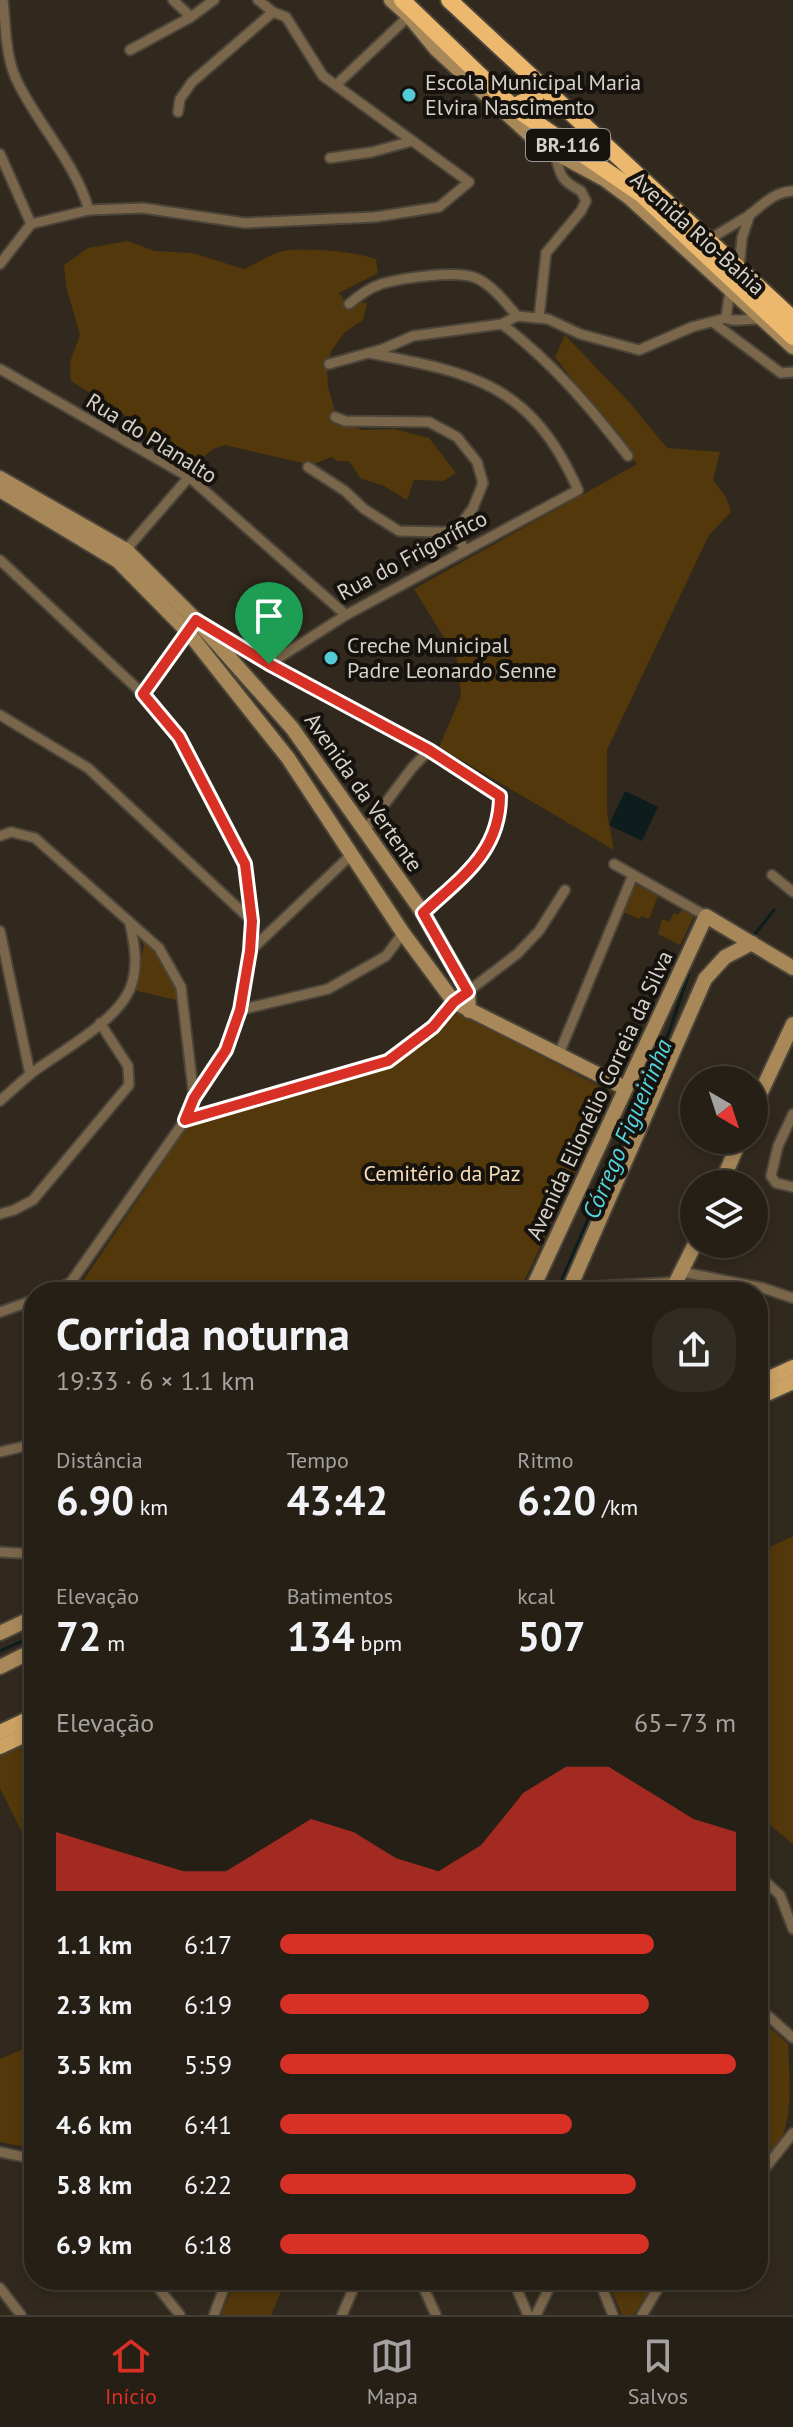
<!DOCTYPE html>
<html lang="pt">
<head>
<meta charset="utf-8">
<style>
  :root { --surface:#251f16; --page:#312c23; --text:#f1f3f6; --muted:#a3a2a1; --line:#423d35; --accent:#d93025 }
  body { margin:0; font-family:"PT Sans",sans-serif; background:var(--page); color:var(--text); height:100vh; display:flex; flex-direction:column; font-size:30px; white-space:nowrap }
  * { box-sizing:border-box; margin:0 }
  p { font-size:26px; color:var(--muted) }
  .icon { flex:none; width:44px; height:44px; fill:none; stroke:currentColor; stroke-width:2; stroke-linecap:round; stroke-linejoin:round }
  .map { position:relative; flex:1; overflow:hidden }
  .drawer { position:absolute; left:24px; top:1282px; width:744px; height:1008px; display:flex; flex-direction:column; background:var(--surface); border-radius:32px; box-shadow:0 4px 12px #0003,0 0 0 2px var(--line) }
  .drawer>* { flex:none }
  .needle { width:52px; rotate:141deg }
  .buttons { position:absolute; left:680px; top:1066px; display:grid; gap:16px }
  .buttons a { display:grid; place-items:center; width:88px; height:88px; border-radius:50%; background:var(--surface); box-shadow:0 4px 12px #0003,0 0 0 2px var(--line); font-size:40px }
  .pin { position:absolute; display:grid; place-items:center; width:68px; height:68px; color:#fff; margin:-82px -34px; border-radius:50% 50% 50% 0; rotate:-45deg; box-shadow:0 0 8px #0007 }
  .pin .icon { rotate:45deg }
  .round { display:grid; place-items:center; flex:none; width:84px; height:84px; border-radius:32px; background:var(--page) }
  .head { display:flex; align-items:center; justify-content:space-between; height:136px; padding:0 32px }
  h1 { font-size:44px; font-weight:700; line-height:60px }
  .stats { display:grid; grid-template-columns:repeat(3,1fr); gap:12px; height:136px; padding:8px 32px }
  .stats div { display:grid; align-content:center }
  .stats b { font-size:40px; font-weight:700 }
  .stats small { font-size:22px; font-weight:400 }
  .stats p { font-size:22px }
  .chart { height:224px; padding:16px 32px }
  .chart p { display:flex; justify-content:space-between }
  .chart svg { width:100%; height:144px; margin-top:8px; fill:var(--accent); opacity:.7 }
  ul { padding:0 32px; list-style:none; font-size:26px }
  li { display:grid; grid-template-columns:128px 96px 1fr; align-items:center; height:60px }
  li i { height:20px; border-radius:10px; background:var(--accent) }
  .dock { display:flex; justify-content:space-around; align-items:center; height:112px; border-top:2px solid var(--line); background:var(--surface); font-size:22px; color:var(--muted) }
  .dock a { display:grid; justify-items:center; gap:4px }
  .dock .on { color:var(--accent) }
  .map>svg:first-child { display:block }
</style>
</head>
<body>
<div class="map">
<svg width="793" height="2315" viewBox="0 0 793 2315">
  <rect width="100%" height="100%" fill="#31291d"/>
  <g fill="#52380a">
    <path d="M127 241 155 251 192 253 244 269C256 264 267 256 280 252 298 246 358 252 376 259L378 273 339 293 345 301 367 303 363 320 345 332 331 351 327 368 328 387 335 411 361 430 394 429 429 438 456 473 443 481 414 480 407 500 384 486 360 478 349 461H337L331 457 311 465 225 445 213 449 194 465 175 448 154 443 128 417 71 381 70 362 80 335 66 286 64 265 88 248Z"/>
    <polygon points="565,335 630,403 667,448 720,452 713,480 726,497 731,512 709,535 607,750 607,812 614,850 439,747 461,696 457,659 414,589 637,464 555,357"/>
    <polygon points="633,883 658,896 649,919 642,916 639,919 621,911"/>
    <polygon points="682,909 694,916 680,945 658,934 662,919 669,922 674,913 678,915"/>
    <path d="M137 935C160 946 174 977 180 1001L134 990 144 945Z"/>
    <polygon points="457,1012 612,1093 519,1292 84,1292 80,1285 189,1124 395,1065 437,1032"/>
    <polygon points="793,1536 793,1844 758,1815 758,1553"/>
    <polygon points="34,1740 34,1857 0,1788 0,1756"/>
    <path d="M758 2017 788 2044C789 2074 793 2110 782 2137 775 2148 766 2158 758 2167Z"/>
    <polygon points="34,2023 34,2149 0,2142 0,2059 32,2045 25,2027"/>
    <polygon points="235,2280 286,2280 271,2315 221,2315"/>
    <polygon points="607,2280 656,2280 634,2315 622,2315"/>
  </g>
  <polygon fill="#0d1d1e" points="625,791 658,807 642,841 609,825"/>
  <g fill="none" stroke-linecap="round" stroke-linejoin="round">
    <g stroke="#0d1d1e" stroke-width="3">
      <polyline points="755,934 774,910"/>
      <polyline points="560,1284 669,1032 689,973"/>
      <polyline points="0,1651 34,1636"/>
    </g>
    <g stroke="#4b4439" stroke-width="13">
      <g id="street">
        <path d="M3 0C6 28 5 59 19 85 41 128 75 163 89 210"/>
        <polyline points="173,0 191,17"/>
        <polyline points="130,50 191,17 214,0"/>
        <polyline points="336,85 409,16"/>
        <polyline points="178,112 180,99 192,82 273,12"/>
        <polyline points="0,154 31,224"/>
        <polyline points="330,158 372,152 412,141"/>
        <path d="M708 240C721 232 735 224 748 216 763 205 773 192 793 191"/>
        <polyline points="0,264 31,224 89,210 143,208 245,223 375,217 439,207 469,182 323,76 286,17 273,12 258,0"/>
        <polyline points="739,269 742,238 750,214"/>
        <path d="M349 304C358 296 370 288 381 284 402 278 456 270 476 278 491 284 507 304 517 316"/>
        <path d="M539 318 546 253 581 211 586 201 581 191C560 180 560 175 555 153"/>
        <polyline points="726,318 730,290"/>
        <polyline points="714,323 781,373 793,372"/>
        <path d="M502 324C552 362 590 407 628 456"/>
        <path d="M329 364 383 349 413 336 502 324 517 316 548 319 580 334 639 350 692 327 726 318C734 323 750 318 761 319"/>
        <polyline points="0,369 189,477 346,615"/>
        <polyline points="308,467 345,491 364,509 399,531 444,532 454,529 464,520 473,508 483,483 477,462 457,437 429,422 345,421 335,417"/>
        <polyline points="454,529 465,551"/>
        <polyline points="124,552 189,477"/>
        <polyline points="0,560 143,694 179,737 245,864 252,921 250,951 240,1010 226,1050 194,1098 185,1120 71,1282 53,1292"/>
        <path d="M207 626 269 664 429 750 500 796C500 852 460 878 423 913"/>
        <path d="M269 664 346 615 578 490C531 384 474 373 369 353"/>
        <polyline points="143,694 190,629"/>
        <polyline points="0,715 88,768 252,921"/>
        <polyline points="365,830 412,768 429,750"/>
        <polyline points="0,836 11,832 35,838 159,948 181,987 194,1098"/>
        <polyline points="614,864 706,916"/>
        <polyline points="772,875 793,892"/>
        <polyline points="0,931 30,1074"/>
        <polyline points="250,951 351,855"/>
        <polyline points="240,1010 328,989 386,956 403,933"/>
        <polyline points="558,1056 633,875"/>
        <path d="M0 1101C11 1091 22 1081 33 1072 61 1051 114 1023 129 991 139 970 135 946 130 924"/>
        <polyline points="793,1114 778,1146 771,1176 776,1183 793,1187"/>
        <polyline points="185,1120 388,1061 433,1027 454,1002 517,954 539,931 565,890"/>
        <polyline points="0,1214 14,1210 33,1200 129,1085 128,1066 100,1023"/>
        <polyline points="682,1272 763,1288 793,1298"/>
        <polyline points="570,1288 676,1282"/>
        <polyline points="0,1312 34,1300"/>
        <polyline points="0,1452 34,1444"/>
        <polyline points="0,1552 34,1554"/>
        <polyline points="758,1875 780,1895 793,1929"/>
        <polyline points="758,2007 793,2038"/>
        <polyline points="0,2152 34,2159"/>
        <polyline points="758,2177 793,2133"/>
        <polyline points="152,2280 180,2315"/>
        <polyline points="420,2280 436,2315"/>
        <polyline points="513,2280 528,2315"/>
        <polyline points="599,2280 613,2315"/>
        <polyline points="0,2288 21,2315"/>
        <polyline points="214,2315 227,2280"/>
        <polyline points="342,2315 357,2280"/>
        <polyline points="536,2315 553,2280"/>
        <polyline points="642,2315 663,2280"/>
      </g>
    </g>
    <g stroke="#4b4439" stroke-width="18">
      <g id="secondary">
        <polyline points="391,0 409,16 436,49 541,145 604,179 631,199 793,347"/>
        <polyline points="0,478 126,550 196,620 292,728 423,913 468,992 469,1011"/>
        <polyline points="0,490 118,561 188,632 288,758 403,933 454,1002 625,1088"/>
        <polyline points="754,1107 793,1024"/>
        <polyline points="721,1184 740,1140"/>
        <polyline points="531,1292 706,916 793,968"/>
        <polyline points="568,1292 705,979 725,957 752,943"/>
        <polyline points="671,1292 695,1244"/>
        <polyline points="0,1633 34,1617"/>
        <polyline points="0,1667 34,1650"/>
      </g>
    </g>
    <g stroke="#4b4439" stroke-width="18">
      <g id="primary">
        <polyline points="758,1383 793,1367"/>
        <polyline points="758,1398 793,1382"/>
        <polyline points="0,1732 34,1716"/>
        <polyline points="0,1747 34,1731"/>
      </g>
    </g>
    <g stroke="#4b4439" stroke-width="20">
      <g id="highway">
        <polyline points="402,0 513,107 642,195 793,337"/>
        <polyline points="449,0 793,319"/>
        <polyline points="513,107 536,95 536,81"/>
      </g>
    </g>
    <use href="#street" stroke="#7a664a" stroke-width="9"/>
    <use href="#secondary" stroke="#a88859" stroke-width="14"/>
    <use href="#primary" stroke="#cba164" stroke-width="14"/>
    <use href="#highway" stroke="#ebb86e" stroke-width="16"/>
  </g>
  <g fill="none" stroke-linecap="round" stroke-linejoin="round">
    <g stroke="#fff" stroke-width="16">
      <path id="route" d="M196 620 269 664 429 750 500 796C500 853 460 878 423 913L468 992 454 1002 433 1027 388 1061 185 1120 194 1098 226 1050 240 1010 250 951 252 921 245 864 179 737 143 694Z"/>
    </g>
    <use href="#route" stroke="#d93025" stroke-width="10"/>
  </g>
  <g fill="#52cbd7" stroke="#16120d" stroke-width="3">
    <circle cx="409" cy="95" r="8"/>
    <circle cx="331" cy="658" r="8"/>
  </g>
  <g text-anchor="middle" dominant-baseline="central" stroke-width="8" stroke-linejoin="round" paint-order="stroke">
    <rect fill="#16120d" stroke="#9c9891" stroke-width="2" x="526" y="129" width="84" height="32" rx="6"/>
    <g font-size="20" font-weight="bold" fill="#d6d1c9">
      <text x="568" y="145">BR-116</text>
    </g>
    <g font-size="22" fill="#d6d1c9" stroke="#16120d" text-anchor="start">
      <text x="425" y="82">Escola Municipal Maria<tspan x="425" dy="25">Elvira Nascimento</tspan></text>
      <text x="347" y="645">Creche Municipal<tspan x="347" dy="25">Padre Leonardo Senne</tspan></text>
    </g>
    <g font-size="22" fill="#d6d1c9" stroke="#16120d">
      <text transform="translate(698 233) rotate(42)">Avenida Rio-Bahia</text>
      <text transform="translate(152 438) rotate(32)">Rua do Planalto</text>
      <text transform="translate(412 555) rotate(-28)">Rua do Frigorífico</text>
      <text transform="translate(364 792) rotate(55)">Avenida da Vertente</text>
      <text transform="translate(599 1095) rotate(-65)">Avenida Elionélio Correia da Silva</text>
    </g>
    <g font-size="22" fill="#f6dcb8" stroke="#16120d">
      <text x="442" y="1173">Cemitério da Paz</text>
    </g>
    <g font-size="24" font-style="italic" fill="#54d3df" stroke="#16120d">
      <text transform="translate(627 1129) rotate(-67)">Córrego Figueirinha</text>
    </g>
  </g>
</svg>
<div class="buttons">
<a><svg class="needle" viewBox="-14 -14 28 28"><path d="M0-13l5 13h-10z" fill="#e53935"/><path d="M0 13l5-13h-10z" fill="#a3a2a1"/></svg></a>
<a><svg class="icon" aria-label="layers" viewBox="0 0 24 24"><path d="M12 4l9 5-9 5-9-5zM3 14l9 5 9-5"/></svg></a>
</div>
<div class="pin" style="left:269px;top:664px;background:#1e9e55"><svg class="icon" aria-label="arrive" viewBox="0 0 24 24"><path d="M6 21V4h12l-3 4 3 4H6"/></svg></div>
<section class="drawer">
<div class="head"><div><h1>Corrida noturna</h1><p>19:33 · 6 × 1.1 km</p></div><a class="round"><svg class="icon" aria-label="share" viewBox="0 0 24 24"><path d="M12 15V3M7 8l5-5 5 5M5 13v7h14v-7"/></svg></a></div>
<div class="stats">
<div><p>Distância</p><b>6.90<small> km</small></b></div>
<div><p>Tempo</p><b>43:42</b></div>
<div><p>Ritmo</p><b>6:20<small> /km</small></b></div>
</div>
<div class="stats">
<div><p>Elevação</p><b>72<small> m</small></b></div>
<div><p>Batimentos</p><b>134<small> bpm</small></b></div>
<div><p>kcal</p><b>507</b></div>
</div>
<div class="chart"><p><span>Elevação</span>65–73 m</p>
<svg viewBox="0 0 160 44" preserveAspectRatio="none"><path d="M0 44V26L10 30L20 34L30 38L40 38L50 30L60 22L70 26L80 34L90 38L100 30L110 14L120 6L130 6L140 14L150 22L160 26V44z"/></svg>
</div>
<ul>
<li><b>1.1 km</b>6:17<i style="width:82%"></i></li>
<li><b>2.3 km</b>6:19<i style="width:81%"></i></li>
<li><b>3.5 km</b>5:59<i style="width:100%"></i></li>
<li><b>4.6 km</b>6:41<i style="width:64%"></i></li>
<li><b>5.8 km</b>6:22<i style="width:78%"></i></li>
<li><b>6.9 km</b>6:18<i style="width:81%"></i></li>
</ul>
</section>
</div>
<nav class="dock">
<a class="on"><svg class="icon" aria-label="home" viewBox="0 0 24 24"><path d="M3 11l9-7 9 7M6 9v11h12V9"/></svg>Início</a>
<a><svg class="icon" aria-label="map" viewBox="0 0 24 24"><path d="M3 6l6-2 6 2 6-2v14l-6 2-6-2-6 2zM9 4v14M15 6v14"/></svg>Mapa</a>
<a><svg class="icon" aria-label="saved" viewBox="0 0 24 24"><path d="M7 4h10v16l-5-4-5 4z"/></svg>Salvos</a>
</nav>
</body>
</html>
